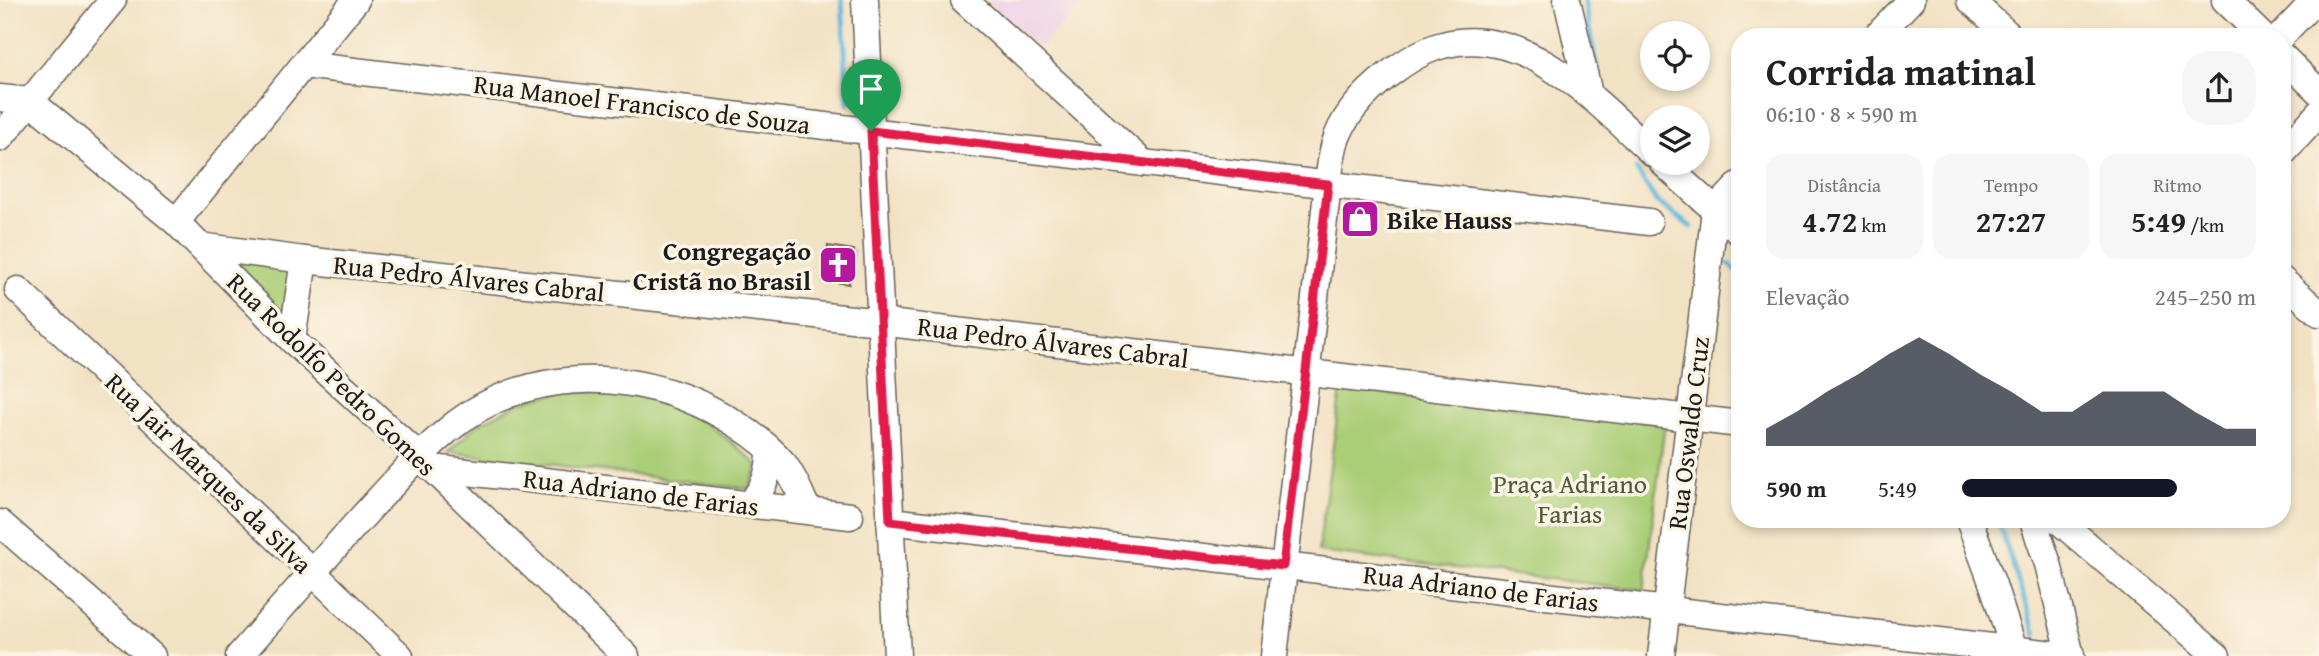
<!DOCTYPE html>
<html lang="pt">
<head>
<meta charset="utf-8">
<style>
  :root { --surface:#fff; --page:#f6f6f6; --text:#222; --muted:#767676; --accent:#111827 }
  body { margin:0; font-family:"Gentium Book Plus",serif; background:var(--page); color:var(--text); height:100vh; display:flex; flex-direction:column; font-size:26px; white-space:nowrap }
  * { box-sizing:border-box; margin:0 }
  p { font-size:23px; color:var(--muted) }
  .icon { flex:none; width:38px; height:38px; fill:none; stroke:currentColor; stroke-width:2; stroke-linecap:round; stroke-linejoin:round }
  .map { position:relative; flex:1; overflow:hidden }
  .details { position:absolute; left:1731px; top:28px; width:560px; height:500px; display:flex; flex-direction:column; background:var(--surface); border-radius:28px; box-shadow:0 4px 10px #0003 }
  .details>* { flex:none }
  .controls { position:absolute; left:1640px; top:21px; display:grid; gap:14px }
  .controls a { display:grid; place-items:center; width:70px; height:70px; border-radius:50%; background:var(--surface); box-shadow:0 4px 10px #0003; font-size:35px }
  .pin { position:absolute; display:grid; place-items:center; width:60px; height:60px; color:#fff; margin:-72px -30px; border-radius:50% 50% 50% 0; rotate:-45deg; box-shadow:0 0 7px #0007 }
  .pin .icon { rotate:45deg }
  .round { display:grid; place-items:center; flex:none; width:74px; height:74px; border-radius:28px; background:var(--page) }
  .head { display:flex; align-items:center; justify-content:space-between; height:119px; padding:0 35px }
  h1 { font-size:38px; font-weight:700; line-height:52px }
  .figures { display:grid; grid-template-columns:repeat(3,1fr); gap:10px; height:119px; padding:7px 35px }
  .figures div { display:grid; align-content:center; border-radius:18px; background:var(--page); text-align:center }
  .figures b { font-size:30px; font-weight:700 }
  .figures small { font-size:19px; font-weight:400 }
  .figures p { font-size:19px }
  .chart { height:196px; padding:14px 35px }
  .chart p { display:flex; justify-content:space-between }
  .chart svg { width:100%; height:126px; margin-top:7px; fill:var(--accent); opacity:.7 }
  ul { padding:0 35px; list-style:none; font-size:23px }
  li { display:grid; grid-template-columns:112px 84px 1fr; align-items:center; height:52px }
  li i { height:18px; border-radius:9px; background:var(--accent) }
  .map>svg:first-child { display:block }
</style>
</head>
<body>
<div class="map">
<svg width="2319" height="656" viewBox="0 0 2319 656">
  <rect width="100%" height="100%" fill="#fcf5e5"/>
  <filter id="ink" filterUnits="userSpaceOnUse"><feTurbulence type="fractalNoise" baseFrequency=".0143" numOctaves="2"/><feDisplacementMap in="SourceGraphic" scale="14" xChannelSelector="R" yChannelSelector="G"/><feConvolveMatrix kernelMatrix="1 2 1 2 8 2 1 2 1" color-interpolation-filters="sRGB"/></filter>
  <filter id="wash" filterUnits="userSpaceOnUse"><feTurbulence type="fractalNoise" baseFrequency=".00686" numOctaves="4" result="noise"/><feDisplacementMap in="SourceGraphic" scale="28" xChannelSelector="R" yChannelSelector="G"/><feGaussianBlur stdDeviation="1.57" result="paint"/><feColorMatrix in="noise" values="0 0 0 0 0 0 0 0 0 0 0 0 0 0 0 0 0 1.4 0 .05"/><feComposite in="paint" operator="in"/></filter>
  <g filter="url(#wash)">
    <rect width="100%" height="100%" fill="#f2e2c4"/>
    <polygon fill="#eed0e8" points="987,0 1085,0 1040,48"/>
    <g fill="#aace77" stroke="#63754a" stroke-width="2">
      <polygon points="227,256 292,265 283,323"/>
      <polygon points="1341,389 1665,423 1644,590 1318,552"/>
      <path d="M563 392C579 392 595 391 611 392 672 397 716 425 758 466L748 489 448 452 478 424 519 403Z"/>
    </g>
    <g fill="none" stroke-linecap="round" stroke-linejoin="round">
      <g stroke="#5cb6da" stroke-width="5">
        <polyline points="842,0 848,104"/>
        <polyline points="1584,0 1596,66"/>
        <polyline points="1636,169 1656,201 1691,227"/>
        <polyline points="1729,264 1740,274"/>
        <polyline points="1996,520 2002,532 2036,635"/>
      </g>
    </g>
    <g id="blocks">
      <polygon fill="#beaee6" points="828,246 854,250 849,284 823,280"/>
    </g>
  </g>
  <g filter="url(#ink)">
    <use href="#blocks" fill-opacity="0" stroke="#676157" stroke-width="2"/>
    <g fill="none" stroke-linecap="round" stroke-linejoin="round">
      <g stroke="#676157" stroke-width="29">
        <g id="minor">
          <polyline points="865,0 897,656"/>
          <polyline points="964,0 1143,163"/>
          <polyline points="1567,0 1589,94"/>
          <polyline points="1970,0 2011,37"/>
          <polyline points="2225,0 2263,37"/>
          <polyline points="1876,37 1911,0"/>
          <polyline points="2280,37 2315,0"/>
          <polyline points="2282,56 2319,92"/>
          <polyline points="303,65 1649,222"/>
          <polyline points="0,98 30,101"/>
          <polyline points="30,101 176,222 292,340 432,468 626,656"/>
          <polyline points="0,138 113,0"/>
          <polyline points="2282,154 2319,113"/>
          <polyline points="1663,163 1740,233"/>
          <polyline points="1715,210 1740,184"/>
          <polyline points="176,222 356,0"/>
          <polyline points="200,246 304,260 880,322 1740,424"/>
          <polyline points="2282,280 2319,313"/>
          <polyline points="18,290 400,656"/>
          <polyline points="292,340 304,260"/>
          <polyline points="432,468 850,516"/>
          <path d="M749 505C764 488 770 473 770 451"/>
          <polyline points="1969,520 1993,585 2016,656"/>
          <polyline points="2033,520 2048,564 2071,656"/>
          <polyline points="2058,520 2217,656"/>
          <polyline points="890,521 2071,656"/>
          <polyline points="0,523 152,656"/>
          <path d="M239 656C281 608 323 560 366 513 392 485 418 455 448 430 515 374 603 368 683 397 717 410 761 436 784 464 795 479 801 495 808 511"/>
          <path d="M1274 656 1328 184C1330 169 1331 152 1337 137 1347 110 1373 85 1396 69 1410 59 1426 49 1443 45 1525 23 1598 103 1652 153"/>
          <polyline points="1661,656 1715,210"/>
        </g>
      </g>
      <use href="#minor" stroke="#fff" stroke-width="26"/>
    </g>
  </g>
  <g fill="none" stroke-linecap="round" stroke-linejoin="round" filter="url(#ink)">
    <g stroke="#fff" stroke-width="14">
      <polygon id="route" points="871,131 1328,184 1283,566 890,521"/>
    </g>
    <use href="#route" stroke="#e11d48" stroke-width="9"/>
  </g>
  <defs>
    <g id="shop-square" transform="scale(2.0125)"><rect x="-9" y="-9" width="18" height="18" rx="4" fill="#b5179e" stroke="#fcf5e5"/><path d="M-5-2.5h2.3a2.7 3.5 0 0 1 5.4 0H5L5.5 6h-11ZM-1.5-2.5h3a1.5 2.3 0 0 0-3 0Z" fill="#fff"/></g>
    <g id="church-square" transform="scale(2.0125)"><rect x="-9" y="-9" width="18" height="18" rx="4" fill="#b5179e" stroke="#fcf5e5"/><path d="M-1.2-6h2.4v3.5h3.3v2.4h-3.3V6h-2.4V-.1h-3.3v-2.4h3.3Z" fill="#fff"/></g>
  </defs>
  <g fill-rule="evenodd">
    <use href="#shop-square" x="1360" y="219"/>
    <use href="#church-square" x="838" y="265"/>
  </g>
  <g text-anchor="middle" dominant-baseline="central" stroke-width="7" stroke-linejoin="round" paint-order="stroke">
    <g font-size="26" fill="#1c1c1c" stroke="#fcf5e5">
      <text transform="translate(642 104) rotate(7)">Rua Manoel Francisco de Souza</text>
      <text transform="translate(469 278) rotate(6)">Rua Pedro Álvares Cabral</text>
      <text transform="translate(1053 342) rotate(7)">Rua Pedro Álvares Cabral</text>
      <text transform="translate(332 374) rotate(44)">Rua Rodolfo Pedro Gomes</text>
      <text transform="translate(1688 433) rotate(-83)">Rua Oswaldo Cruz</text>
      <text transform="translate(209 473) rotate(44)">Rua Jair Marques da Silva</text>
      <text transform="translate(641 492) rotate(7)">Rua Adriano de Farias</text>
      <text transform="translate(1481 588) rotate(7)">Rua Adriano de Farias</text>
    </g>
    <g font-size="26" font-weight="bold" fill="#1c1c1c" stroke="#fcf5e5" text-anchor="start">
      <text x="1387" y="219">Bike Hauss</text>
      <text x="811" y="250" text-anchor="end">Congregação<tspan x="811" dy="30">Cristã no Brasil</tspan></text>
    </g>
    <g font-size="26" fill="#4e5a3c" stroke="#fcf5e5">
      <text x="1570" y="483">Praça Adriano<tspan x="1570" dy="30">Farias</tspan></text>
    </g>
  </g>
</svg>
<div class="controls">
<a><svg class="icon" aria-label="locate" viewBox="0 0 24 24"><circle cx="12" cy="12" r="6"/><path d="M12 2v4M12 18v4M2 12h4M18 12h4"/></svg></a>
<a><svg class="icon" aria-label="layers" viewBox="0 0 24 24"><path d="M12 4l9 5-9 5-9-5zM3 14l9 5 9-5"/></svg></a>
</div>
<div class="pin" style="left:871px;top:131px;background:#1e9e55"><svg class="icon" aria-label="arrive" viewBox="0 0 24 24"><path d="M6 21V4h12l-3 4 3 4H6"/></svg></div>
<section class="details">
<div class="head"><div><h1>Corrida matinal</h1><p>06:10 · 8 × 590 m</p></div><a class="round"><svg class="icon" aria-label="share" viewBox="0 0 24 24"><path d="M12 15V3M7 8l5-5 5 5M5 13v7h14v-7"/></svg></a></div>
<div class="figures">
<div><p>Distância</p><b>4.72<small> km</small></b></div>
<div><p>Tempo</p><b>27:27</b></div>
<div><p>Ritmo</p><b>5:49<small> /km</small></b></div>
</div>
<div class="chart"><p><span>Elevação</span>245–250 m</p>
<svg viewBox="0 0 160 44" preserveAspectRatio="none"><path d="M0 44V38L10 32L20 25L30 19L40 12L50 6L60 12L70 19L80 25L90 32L100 32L110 25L120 25L130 25L140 32L150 38L160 38V44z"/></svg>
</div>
<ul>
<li><b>590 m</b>5:49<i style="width:73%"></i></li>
</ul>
</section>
</div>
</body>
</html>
